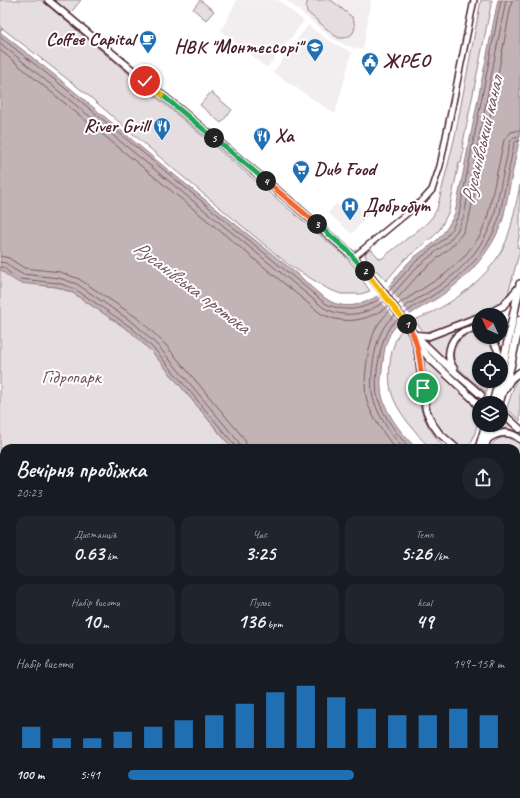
<!DOCTYPE html>
<html lang="uk">
<head>
<meta charset="utf-8">
<style>
  :root { --surface:#171b24; --page:#20242c; --text:#f1f3f6; --muted:#9ea1a6; --accent:#1f6fb2 }
  body { margin:0; font-family:Caveat,sans-serif; background:var(--page); color:var(--text); height:100vh; display:flex; flex-direction:column; font-size:15px; white-space:nowrap }
  * { box-sizing:border-box; margin:0 }
  p { font-size:13px; color:var(--muted) }
  .icon { flex:none; width:22px; height:22px; fill:none; stroke:currentColor; stroke-width:2; stroke-linecap:round; stroke-linejoin:round }
  .map { position:relative; flex:1; overflow:hidden }
  .panel { position:absolute; left:0px; top:444px; width:520px; height:354px; display:flex; flex-direction:column; background:var(--surface); border-radius:12px 12px 0 0; box-shadow:0 1px 3px #0004 }
  .panel>* { flex:none }
  .needle { width:26px; rotate:315deg }
  .controls { position:absolute; left:472px; top:308px; display:grid; gap:8px }
  .controls a { display:grid; place-items:center; width:36px; height:36px; border-radius:50%; background:var(--surface); box-shadow:0 1px 3px #0004; font-size:20px }
  .pin { position:absolute; display:grid; place-items:center; width:34px; height:34px; color:#fff; margin:-17px; border:2px solid #fff; border-radius:50%; box-shadow:0 1px 4px #0007 }
  .km { position:absolute; width:20px; height:20px; margin:-10px; border-radius:50%; background:#222; color:#fff; font-size:11px; line-height:20px; text-align:center }
  .round { display:grid; place-items:center; flex:none; width:42px; height:42px; border-radius:21px; background:var(--page) }
  .summary { display:flex; align-items:center; justify-content:space-between; height:68px; padding:0 16px }
  h1 { font-size:22px; font-weight:700; line-height:30px }
  .stats { display:grid; grid-template-columns:repeat(3,1fr); gap:6px; height:68px; padding:4px 16px }
  .stats div { display:grid; align-content:center; border-radius:10px; background:var(--page); text-align:center }
  .stats b { font-size:20px; font-weight:700 }
  .stats small { font-size:11px; font-weight:400 }
  .stats p { font-size:11px }
  .chart { height:112px; padding:8px 16px }
  .chart p { display:flex; justify-content:space-between }
  .chart svg { width:100%; height:72px; margin-top:4px; stroke:var(--accent); stroke-width:6 }
  ul { padding:0 16px; list-style:none; font-size:13px }
  li { display:grid; grid-template-columns:64px 48px 1fr; align-items:center; height:30px }
  li i { height:10px; border-radius:5px; background:var(--accent) }
  .map>svg:first-child { display:block }
</style>
</head>
<body>
<div class="map">
<svg width="520" height="798" viewBox="0 0 520 798">
  <rect width="100%" height="100%" fill="#fff"/>
  <filter id="ink" filterUnits="userSpaceOnUse"><feTurbulence type="fractalNoise" baseFrequency=".025" numOctaves="2"/><feDisplacementMap in="SourceGraphic" scale="8" xChannelSelector="R" yChannelSelector="G"/><feConvolveMatrix kernelMatrix="1 2 1 2 8 2 1 2 1" color-interpolation-filters="sRGB"/></filter>
  <g filter="url(#ink)">
    <g fill="#f2eeef">
      <polygon points="237,0 278,0 304,21 267,68 221,31"/>
      <polygon points="286,0 371,0 363,50 347,46 332,38"/>
      <polygon points="308,25 329,41 352,52 335,114 273,72"/>
      <polygon points="350,199 368,215 352,234 328,213 336,204 342,208"/>
    </g>
    <g fill="#e5dee0" stroke="#987e86">
      <polygon points="0,0 41,0 346,257 362,276 361,278 370,291 361,294 341,294 328,289 289,265 176,171 89,96 2,28 0,32"/>
      <polygon points="49,0 81,0 68,16"/>
      <polygon points="200,0 214,11 206,20 193,9"/>
      <polygon points="308,0 331,0 352,17 354,22 355,27 353,33 348,37 344,38 339,38 334,35 307,12 306,7"/>
      <polygon points="481,0 492,0 462,148 464,149 461,163 459,163 449,211 440,229 433,237 405,259 386,281 377,271 375,271 368,262 365,255 366,252 371,249 379,258 381,259 427,223 433,216 437,209 455,136"/>
      <polygon points="211,92 232,110 221,123 200,105"/>
      <path d="M520 185V232L517 247 520 248V250L508 294 498 304 490 309 429 332H424L414 320C450 307 493 276 507 239 513 222 516 203 520 185Z"/>
      <polygon points="0,269 8,276 39,285 57,287 73,293 130,331 153,353 232,448 4,448 4,729 0,729"/>
      <path d="M403 328C419 348 415 376 419 400 422 419 432 434 445 448 442 448 436 449 433 448 426 446 419 436 415 431 405 419 395 406 391 391 387 373 390 343 403 328Z"/>
      <path d="M459 329C450 338 445 348 446 361L427 341Z"/>
      <path d="M478 333 479 337H487C494 344 495 349 493 359H479V381H489L484 403 478 398H480L485 391C472 380 444 364 457 344 462 336 469 334 478 333Z"/>
      <path d="M424 357 474 406C480 424 476 431 469 448 463 448 458 444 452 441 425 422 426 387 424 357Z"/>
      <polygon points="520,375 520,421 511,412 509,412 504,417 505,419 520,434 507,430 497,431 500,425 501,425 516,380"/>
      <path d="M507 437 520 444V469L516 468V448H491C494 440 498 438 507 437Z"/>
    </g>
    <g fill="#c1b3b6" stroke="#91787e">
      <path d="M498 0H520V136L503 219C492 252 466 280 436 299 423 307 407 314 396 326 387 335 384 349 383 362 382 371 380 380 381 389 383 411 401 433 416 448H232L153 353 130 331 73 293 57 287 19 283 8 276 0 269V32L57 77 167 169 302 278C310 286 318 294 328 300 347 312 371 303 386 289 395 281 401 269 410 261 416 255 423 251 430 246 442 237 449 226 455 213Z"/>
      <polygon points="516,509 520,509 520,798 0,798 0,729 4,729 4,794 516,794"/>
    </g>
    <polygon fill="#fff" points="387,286 411,316 400,325 376,294"/>
    <g fill="none" stroke-linecap="round" stroke-linejoin="round">
      <g stroke="#7a5a63" stroke-width="1">
        <path d="M0 37 55 80 326 304C347 313 364 310 382 297"/>
        <path d="M0 43 324 308C345 319 366 315 385 301"/>
        <path d="M0 50 320 313C344 326 368 321 388 306"/>
        <polyline points="0,256 9,258 24,268 60,272 79,279 139,319 164,343 243,437 246,443 246,448"/>
        <polyline points="0,262 6,263 13,269 22,274 59,278 77,284 135,324 159,347 238,441 240,448"/>
        <polyline points="0,267 3,267 10,273 20,279 58,283 75,289 132,328 156,351 234,444 235,448"/>
        <polyline points="388,292 413,264 444,239 452,229 459,214 501,0"/>
        <polyline points="391,296 417,267 448,242 457,231 464,216 506,0"/>
        <polyline points="395,301 421,272 452,246 462,234 469,218 484,148 512,0"/>
        <polyline points="397,305 444,275 463,258 480,236 488,215 504,140 511,132 520,130"/>
        <path d="M391 310C386 314 381 320 377 326 368 343 362 382 367 401 372 418 384 434 395 448"/>
        <path d="M401 310C410 302 422 297 432 290 460 273 484 248 494 216L510 142 514 137 520 136"/>
        <path d="M404 314C413 306 425 301 435 294 464 276 489 250 499 218L514 144 516 141H520"/>
        <path d="M395 315C390 319 386 323 383 329 374 344 368 384 374 401 380 419 391 434 403 448"/>
        <path d="M398 319C392 323 388 329 385 336 379 351 373 384 378 399 384 417 397 435 410 448"/>
      </g>
      <g stroke="#dbd2d5" stroke-width="6" stroke-dasharray="6 3" stroke-linecap="butt">
        <polyline points="481,395 491,403"/>
        <polyline points="501,412 508,418"/>
      </g>
      <g stroke="#4a1f2b" stroke-width="8">
        <polyline id="tertiary" points="354,257 423,200 432,190 440,166 474,0"/>
      </g>
      <g stroke="#4a1f2b" stroke-width="9">
        <g id="secondary">
          <polyline points="48,0 290,201 354,257 383,292 413,333 417,344 426,410 432,423 439,433 456,448"/>
          <polyline points="485,315 503,306 520,286"/>
          <polyline points="414,334 441,360 481,395"/>
          <polyline points="416,335 429,336 479,317"/>
          <polyline points="491,337 497,348 500,359"/>
          <polyline points="417,344 429,358 473,399 479,408"/>
          <path d="M454 369C445 358 449 340 461 333 466 329 473 329 479 329"/>
          <polyline points="505,389 511,379 520,372"/>
          <polyline points="508,418 520,429"/>
          <path d="M488 439C498 432 509 430 520 439"/>
          <polyline points="516,471 520,473"/>
        </g>
      </g>
      <g stroke="#4a1f2b" stroke-width="10">
        <g id="trunk">
          <polyline points="501,374 520,284"/>
          <polyline points="493,403 499,381"/>
          <polyline points="499,403 510,368 520,320"/>
          <polyline points="479,448 486,425"/>
          <polyline points="484,448 492,425"/>
          <polyline points="348,798 349,794"/>
          <polyline points="355,798 357,794"/>
        </g>
      </g>
      <use href="#tertiary" stroke="#fff" stroke-width="5"/>
      <use href="#secondary" stroke="#fff" stroke-width="6"/>
      <use href="#trunk" stroke="#fff" stroke-width="7"/>
    </g>
  </g>
  <g fill="none" stroke-linecap="round" stroke-linejoin="round" filter="url(#ink)">
    <g stroke="#fff" stroke-width="8">
      <path id="split-1" d="M407 324C420 342 420 366 423 388"/>
    </g>
    <g stroke="#fff" stroke-width="8">
      <polyline id="split-2" points="365,271 407,324"/>
    </g>
    <g stroke="#fff" stroke-width="8">
      <polyline id="split-3" points="317,224 348,251 365,271"/>
    </g>
    <g stroke="#fff" stroke-width="8">
      <polyline id="split-4" points="266,181 317,224"/>
    </g>
    <g stroke="#fff" stroke-width="8">
      <polyline id="split-5" points="214,138 266,181"/>
    </g>
    <g stroke="#fff" stroke-width="8">
      <polyline id="split-6" points="162,95 214,138"/>
    </g>
    <g stroke="#fff" stroke-width="8">
      <polyline id="split-7" points="145,81 162,95"/>
    </g>
    <use href="#split-1" stroke="#f0652b" stroke-width="5"/>
    <use href="#split-2" stroke="#f5b400" stroke-width="5"/>
    <use href="#split-3" stroke="#22a559" stroke-width="5"/>
    <use href="#split-4" stroke="#f0652b" stroke-width="5"/>
    <use href="#split-5" stroke="#22a559" stroke-width="5"/>
    <use href="#split-6" stroke="#22a559" stroke-width="5"/>
    <use href="#split-7" stroke="#f5b400" stroke-width="5"/>
  </g>
  <defs>
    <g id="cafe-pin" transform="scale(0.9)"><path d="M0 17L-7.5 6A9.5 9.5 0 1 1 7.5 6Z" fill="#1f6fb2" stroke="#fff"/><path d="M-5.5-4.5H6V0H3Q3 3.5 0 3.5H-2.5Q-5.5 3.5-5.5 0ZM3-3.2v2h1.7v-2ZM-6 4.5H4V6H-6Z" fill="#fff"/></g>
    <g id="school-pin" transform="scale(0.9)"><path d="M0 17L-7.5 6A9.5 9.5 0 1 1 7.5 6Z" fill="#1f6fb2" stroke="#fff"/><path d="M0-5L7-2L0 1L-7-2ZM-4 1L0 2.5L4 1V4Q0 6-4 4Z" fill="#fff"/></g>
    <g id="civic-pin" transform="scale(0.9)"><path d="M0 17L-7.5 6A9.5 9.5 0 1 1 7.5 6Z" fill="#1f6fb2" stroke="#fff"/><path d="M-.6-6.5H3V-4.5H.6V-3L4-1V1h2V6H-6V1h2V-1L-.6-3ZM-1.2 2.5V6h2.4V2.5Z" fill="#fff"/></g>
    <g id="restaurant-pin" transform="scale(0.9)"><path d="M0 17L-7.5 6A9.5 9.5 0 1 1 7.5 6Z" fill="#1f6fb2" stroke="#fff"/><path d="M-5-6h1v4h1v-4h1v4h1v-4h1v5L-1.5 .5V6h-2V.5L-5-1ZM5-6V6H3V1.5H1.5Q1.5-4 5-6Z" fill="#fff"/></g>
    <g id="supermarket-pin" transform="scale(0.9)"><path d="M0 17L-7.5 6A9.5 9.5 0 1 1 7.5 6Z" fill="#1f6fb2" stroke="#fff"/><path d="M-6-5.5h2.5l.6 2H6L4.5 2H-2.5L-4.4-4H-6ZM-1.5 3.2a1.3 1.3 0 1 0 .1 0ZM3 3.2a1.3 1.3 0 1 0 .1 0Z" fill="#fff"/></g>
    <g id="hospital-pin" transform="scale(0.9)"><path d="M0 17L-7.5 6A9.5 9.5 0 1 1 7.5 6Z" fill="#1f6fb2" stroke="#fff"/><path d="M-5-5h3v3.5h4V-5h3V5h-3V1.5h-4V5h-3Z" fill="#fff"/></g>
  </defs>
  <g fill-rule="evenodd">
    <use href="#cafe-pin" x="148" y="39"/>
    <use href="#school-pin" x="315" y="47"/>
    <use href="#civic-pin" x="370" y="61"/>
    <use href="#restaurant-pin" x="162" y="126"/>
    <use href="#restaurant-pin" x="262" y="136"/>
    <use href="#supermarket-pin" x="301" y="169"/>
    <use href="#hospital-pin" x="350" y="206"/>
  </g>
  <g text-anchor="middle" dominant-baseline="central" stroke-width="4" stroke-linejoin="round" paint-order="stroke">
    <g font-size="19" font-weight="bold" fill="#4a1f2b" stroke="#fff" text-anchor="start">
      <text x="135" y="39" text-anchor="end">Coffee Capital</text>
      <text x="302" y="47" text-anchor="end">НВК "Монтессорі"</text>
      <text x="383" y="61">ЖРЕО</text>
      <text x="149" y="126" text-anchor="end">River Grill</text>
      <text x="275" y="136">Ха</text>
      <text x="314" y="169">Dub Food</text>
      <text x="363" y="206">Добробут</text>
    </g>
    <g font-size="19" fill="#714f58" stroke="#fff">
      <text x="71" y="377">Гідропарк</text>
    </g>
    <g font-size="20" font-style="italic" fill="#74535c" stroke="#fff">
      <text transform="translate(482 140) rotate(-77)">Русанівський канал</text>
      <text transform="translate(192 287) rotate(37)">Русанівська протока</text>
    </g>
  </g>
</svg>
<div class="controls">
<a><svg class="needle" viewBox="-14 -14 28 28"><path d="M0-13l5 13h-10z" fill="#e53935"/><path d="M0 13l5-13h-10z" fill="#9ea1a6"/></svg></a>
<a><svg class="icon" aria-label="locate" viewBox="0 0 24 24"><circle cx="12" cy="12" r="6"/><path d="M12 2v4M12 18v4M2 12h4M18 12h4"/></svg></a>
<a><svg class="icon" aria-label="layers" viewBox="0 0 24 24"><path d="M12 4l9 5-9 5-9-5zM3 14l9 5 9-5"/></svg></a>
</div>
<div class="pin" style="left:423px;top:388px;background:#1e9e55"><svg class="icon" aria-label="arrive" viewBox="0 0 24 24"><path d="M6 21V4h12l-3 4 3 4H6"/></svg></div>
<div class="pin" style="left:145px;top:81px;background:#d93025"><svg class="icon" aria-label="check" viewBox="0 0 24 24"><path d="M5 12l5 5 9-10"/></svg></div>
<b class="km" style="left:407px;top:324px">1</b>
<b class="km" style="left:365px;top:271px">2</b>
<b class="km" style="left:317px;top:224px">3</b>
<b class="km" style="left:266px;top:181px">4</b>
<b class="km" style="left:214px;top:138px">5</b>
<section class="panel">
<div class="summary"><div><h1>Вечірня пробіжка</h1><p>20:23</p></div><a class="round"><svg class="icon" aria-label="share" viewBox="0 0 24 24"><path d="M12 15V3M7 8l5-5 5 5M5 13v7h14v-7"/></svg></a></div>
<div class="stats">
<div><p>Дистанція</p><b>0.63<small> km</small></b></div>
<div><p>Час</p><b>3:25</b></div>
<div><p>Темп</p><b>5:26<small> /km</small></b></div>
</div>
<div class="stats">
<div><p>Набір висоти</p><b>10<small> m</small></b></div>
<div><p>Пульс</p><b>136<small> bpm</small></b></div>
<div><p>kcal</p><b>49</b></div>
</div>
<div class="chart"><p><span>Набір висоти</span>149–158 m</p>
<svg viewBox="0 0 160 44" preserveAspectRatio="none"><path d="M5 44V31M15 44V38M25 44V38M35 44V34M45 44V31M55 44V27M65 44V24M75 44V17M85 44V10M95 44V6M105 44V13M115 44V20M125 44V24M135 44V24M145 44V20M155 44V24"/></svg>
</div>
<ul>
<li><b>100 m</b>5:41<i style="width:60%"></i></li>
</ul>
</section>
</div>
</body>
</html>
